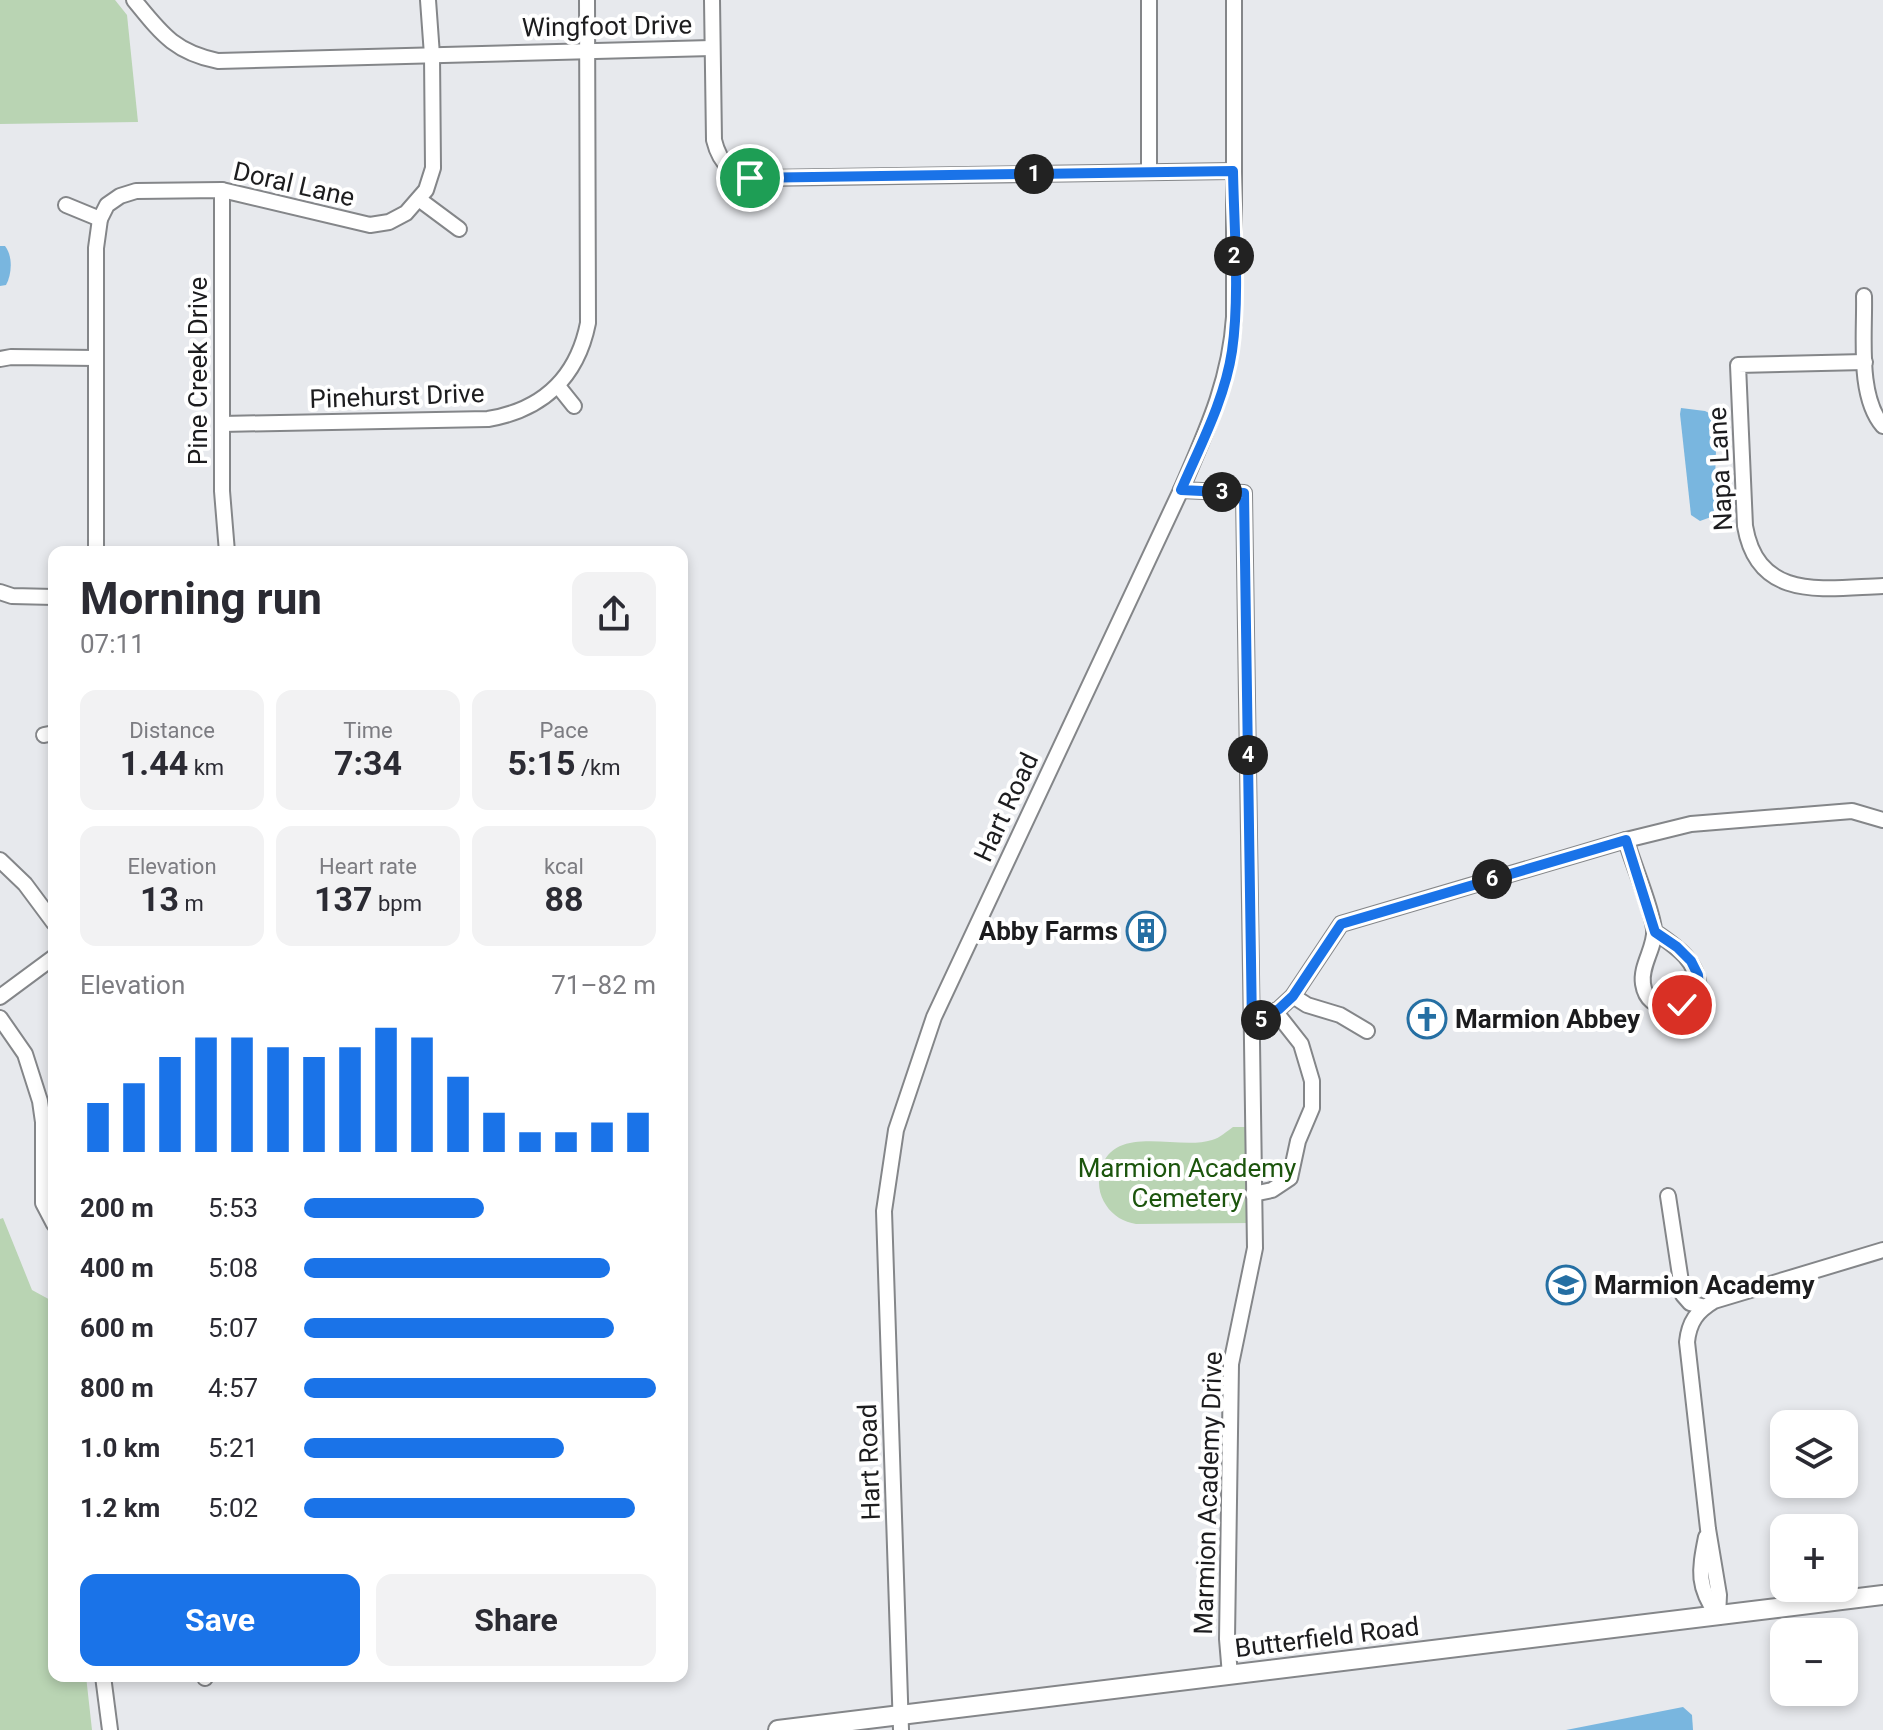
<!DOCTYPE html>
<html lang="en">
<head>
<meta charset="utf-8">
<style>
  :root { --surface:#fff; --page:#f2f2f3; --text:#2b2b33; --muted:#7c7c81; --accent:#1a73e8 }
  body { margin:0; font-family:Roboto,sans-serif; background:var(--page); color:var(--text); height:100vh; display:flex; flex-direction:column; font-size:30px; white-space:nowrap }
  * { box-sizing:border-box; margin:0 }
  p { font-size:26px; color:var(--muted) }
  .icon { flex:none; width:44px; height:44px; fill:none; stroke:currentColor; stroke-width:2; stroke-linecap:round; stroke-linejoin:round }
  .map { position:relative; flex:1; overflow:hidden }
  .drawer { position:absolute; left:48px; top:546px; width:640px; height:1136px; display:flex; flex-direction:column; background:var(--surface); border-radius:16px; box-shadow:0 4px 12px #0003 }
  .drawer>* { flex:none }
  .fabs { position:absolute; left:1770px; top:1410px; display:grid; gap:16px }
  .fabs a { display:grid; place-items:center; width:88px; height:88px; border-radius:16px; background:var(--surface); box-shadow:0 4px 12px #0003; font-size:40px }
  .pin { position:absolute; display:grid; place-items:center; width:68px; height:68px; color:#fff; margin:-34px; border:4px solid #fff; border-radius:50%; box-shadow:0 2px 8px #0007 }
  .km { position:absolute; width:40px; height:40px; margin:-20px; border-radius:50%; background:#222; color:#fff; font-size:22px; line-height:40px; text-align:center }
  .round { display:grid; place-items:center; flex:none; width:84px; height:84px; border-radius:16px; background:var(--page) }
  .headline { display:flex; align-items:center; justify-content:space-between; height:136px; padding:0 32px }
  h1 { font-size:44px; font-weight:700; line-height:60px }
  .figures { display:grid; grid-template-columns:repeat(3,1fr); gap:12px; height:136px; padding:8px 32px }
  .figures div { display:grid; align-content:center; border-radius:16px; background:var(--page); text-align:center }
  .figures b { font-size:34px; font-weight:700 }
  .figures small { font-size:22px; font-weight:400 }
  .figures p { font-size:22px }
  .chart { height:224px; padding:16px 32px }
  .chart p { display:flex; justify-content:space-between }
  .chart svg { width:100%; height:144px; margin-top:8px; stroke:var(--accent); stroke-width:6 }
  .action { display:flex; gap:16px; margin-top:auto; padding:16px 32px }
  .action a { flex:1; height:92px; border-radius:16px; background:var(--accent); color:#fff; font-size:32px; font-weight:700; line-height:92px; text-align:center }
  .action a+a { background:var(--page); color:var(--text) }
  ul { padding:0 32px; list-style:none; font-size:26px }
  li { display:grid; grid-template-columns:128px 96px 1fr; align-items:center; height:60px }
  li i { height:20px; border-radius:10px; background:var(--accent) }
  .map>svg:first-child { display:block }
</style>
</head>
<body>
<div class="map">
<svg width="1883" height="1730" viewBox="0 0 1883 1730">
  <rect width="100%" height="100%" fill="#e7e9ed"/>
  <g fill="#b9d4b3">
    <polygon points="0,0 115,0 127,15 138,122 0,124"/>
    <path d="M1233 1127H1248L1251 1223 1136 1224C1124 1222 1113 1216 1106 1205 1099 1195 1097 1181 1101 1169 1114 1123 1179 1151 1212 1140 1220 1138 1227 1131 1233 1127Z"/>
    <polygon points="3,1218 32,1290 54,1302 54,1676 86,1676 92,1730 0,1730 0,1219"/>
  </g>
  <g fill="#79b6df">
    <path d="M0 246H5C13 256 12 274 6 285L0 286Z"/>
    <polygon points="1681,408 1705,411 1713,415 1716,451 1714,510 1711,517 1700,521 1691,515 1680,414"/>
    <polygon points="1683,1707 1692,1715 1693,1730 1566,1730"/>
  </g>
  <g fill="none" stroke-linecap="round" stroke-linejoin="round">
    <g stroke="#848689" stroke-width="18">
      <g id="minor">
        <path d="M134 0C161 33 174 52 218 61L712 48"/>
        <path d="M712 0 714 140C720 165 734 177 759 178L1233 171"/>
        <polyline points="1149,0 1149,172"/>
        <polyline points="222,190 222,491 227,552"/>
        <polyline points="420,200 459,229"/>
        <polyline points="66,205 100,219"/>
        <path d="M1864 296C1865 335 1857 396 1883 426"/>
        <polyline points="0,359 11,357 96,358"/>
        <path d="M1865 362 1738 365 1745 526C1758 602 1824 588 1883 586"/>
        <polyline points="558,386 574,406"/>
        <path d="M222 424 488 419C542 410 577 378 588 323L587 0"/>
        <polyline points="1181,490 1244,493 1255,1248 1231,1364 1227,1639 1230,1675"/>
        <polyline points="96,552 96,248 100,219 107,205 120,196 136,191 222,190 370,225 389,222 406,213 426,190 433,168 432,55 428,0"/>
        <polyline points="0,592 12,596 54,597"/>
        <polyline points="44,735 54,733"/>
        <path d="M1626 840C1633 865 1651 905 1654 929 1656 947 1640 965 1643 984 1648 1016 1684 1009 1699 990 1698 961 1677 947 1655 932"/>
        <polyline points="0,860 25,884 54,923"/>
        <polyline points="1293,996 1307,1005 1340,1015 1367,1031"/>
        <polyline points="0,997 54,957"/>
        <polyline points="0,1018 25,1054 40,1101 43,1122 43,1203 54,1224"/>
        <polyline points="1252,1027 1279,1009 1293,996 1341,924 1626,840 1691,824 1852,811 1883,820"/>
        <polyline points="1253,1194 1272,1190 1290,1178 1298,1141 1312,1108 1312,1081 1301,1044 1275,1011"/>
        <polyline points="1668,1196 1683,1295 1690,1303 1705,1307"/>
        <path d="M1706 1537C1699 1572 1697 1587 1718 1617"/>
        <path d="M1718 1617 1719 1595 1708 1529 1687 1342C1689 1322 1697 1311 1714 1301L1883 1250"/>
        <polyline points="103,1676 110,1730"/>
        <polyline points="205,1678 206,1676"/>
        <path d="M901 1730 884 1211 896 1130 934 1017 1181 490C1206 432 1230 381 1234 317V0"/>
      </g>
    </g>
    <g stroke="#848689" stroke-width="22">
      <polyline id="major" points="778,1730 1883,1595"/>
    </g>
    <use href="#minor" stroke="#fff" stroke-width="14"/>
    <use href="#major" stroke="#fff" stroke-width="18"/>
  </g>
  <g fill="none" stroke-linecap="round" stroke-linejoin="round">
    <g stroke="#fff" stroke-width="16">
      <path id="route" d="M750 178 1233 171C1234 227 1240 296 1232 351 1225 399 1200 446 1181 490L1244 493 1252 1027 1264 1017 1279 1009 1293 996 1341 924 1626 840 1655 932 1677 947 1691 961 1698 975 1699 990 1691 1001 1682 1005"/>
    </g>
    <use href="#route" stroke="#1a73e8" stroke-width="10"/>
  </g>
  <defs>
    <g id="building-ring" transform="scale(2)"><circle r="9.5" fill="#fff" stroke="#256fa3" stroke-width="1.5"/><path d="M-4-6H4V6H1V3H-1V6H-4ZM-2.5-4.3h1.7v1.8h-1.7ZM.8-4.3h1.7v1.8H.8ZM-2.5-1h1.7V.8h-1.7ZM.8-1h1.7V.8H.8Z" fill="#256fa3"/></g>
    <g id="church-ring" transform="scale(2)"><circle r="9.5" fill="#fff" stroke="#256fa3" stroke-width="1.5"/><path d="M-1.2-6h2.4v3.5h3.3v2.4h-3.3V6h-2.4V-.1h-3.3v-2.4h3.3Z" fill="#256fa3"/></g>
    <g id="school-ring" transform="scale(2)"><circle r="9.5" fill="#fff" stroke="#256fa3" stroke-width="1.5"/><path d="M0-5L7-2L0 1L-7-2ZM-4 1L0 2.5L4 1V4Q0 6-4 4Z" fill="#256fa3"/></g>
  </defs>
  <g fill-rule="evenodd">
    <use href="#building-ring" x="1146" y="931"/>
    <use href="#church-ring" x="1427" y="1019"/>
    <use href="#school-ring" x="1566" y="1285"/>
  </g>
  <g text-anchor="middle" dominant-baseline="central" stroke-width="8" stroke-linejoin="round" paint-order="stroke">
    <g font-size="26" fill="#1c1c1e" stroke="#fff">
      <text transform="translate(607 26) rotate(-1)">Wingfoot Drive</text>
      <text transform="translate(294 184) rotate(13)">Doral Lane</text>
      <text transform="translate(198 371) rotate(-90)">Pine Creek Drive</text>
      <text transform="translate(397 396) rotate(-2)">Pinehurst Drive</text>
      <text transform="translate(1720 469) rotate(-93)">Napa Lane</text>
      <text transform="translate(1006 807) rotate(-65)">Hart Road</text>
      <text transform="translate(869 1462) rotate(-92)">Hart Road</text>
      <text transform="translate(1208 1493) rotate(-88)">Marmion Academy Drive</text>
      <text transform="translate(1327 1637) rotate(-7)">Butterfield Road</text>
    </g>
    <g font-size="26" font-weight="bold" fill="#1c1c1e" stroke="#fff" text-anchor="start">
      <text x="1118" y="931" text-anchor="end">Abby Farms</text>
      <text x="1455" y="1019">Marmion Abbey</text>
      <text x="1594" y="1285">Marmion Academy</text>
    </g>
    <g font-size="26" fill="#1c550d" stroke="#fff">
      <text x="1187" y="1168">Marmion Academy<tspan x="1187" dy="30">Cemetery</tspan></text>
    </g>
  </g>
</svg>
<div class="fabs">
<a><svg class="icon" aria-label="layers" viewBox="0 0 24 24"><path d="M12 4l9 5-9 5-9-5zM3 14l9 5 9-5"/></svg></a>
<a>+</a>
<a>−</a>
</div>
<div class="pin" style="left:750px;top:178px;background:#1e9e55"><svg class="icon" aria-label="arrive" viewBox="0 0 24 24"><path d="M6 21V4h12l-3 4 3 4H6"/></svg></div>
<div class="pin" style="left:1682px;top:1005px;background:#d93025"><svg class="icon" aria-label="check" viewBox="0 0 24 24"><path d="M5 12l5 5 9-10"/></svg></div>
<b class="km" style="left:1034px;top:174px">1</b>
<b class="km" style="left:1234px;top:256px">2</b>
<b class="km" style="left:1222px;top:492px">3</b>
<b class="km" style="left:1248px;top:755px">4</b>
<b class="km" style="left:1261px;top:1020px">5</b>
<b class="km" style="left:1492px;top:879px">6</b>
<section class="drawer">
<div class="headline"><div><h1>Morning run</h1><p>07:11</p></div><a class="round"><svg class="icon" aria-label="share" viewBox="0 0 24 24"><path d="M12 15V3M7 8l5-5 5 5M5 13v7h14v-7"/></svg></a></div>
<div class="figures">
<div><p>Distance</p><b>1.44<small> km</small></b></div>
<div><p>Time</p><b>7:34</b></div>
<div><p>Pace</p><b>5:15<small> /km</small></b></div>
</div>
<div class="figures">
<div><p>Elevation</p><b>13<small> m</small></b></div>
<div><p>Heart rate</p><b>137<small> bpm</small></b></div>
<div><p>kcal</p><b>88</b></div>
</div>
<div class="chart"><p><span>Elevation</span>71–82 m</p>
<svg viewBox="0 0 160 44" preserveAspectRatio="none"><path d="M5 44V29M15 44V23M25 44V15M35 44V9M45 44V9M55 44V12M65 44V15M75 44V12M85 44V6M95 44V9M105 44V21M115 44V32M125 44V38M135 44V38M145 44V35M155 44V32"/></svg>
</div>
<ul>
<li><b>200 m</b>5:53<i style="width:51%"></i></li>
<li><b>400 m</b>5:08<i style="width:87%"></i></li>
<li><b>600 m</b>5:07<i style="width:88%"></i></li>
<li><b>800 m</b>4:57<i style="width:100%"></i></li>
<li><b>1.0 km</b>5:21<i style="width:74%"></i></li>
<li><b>1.2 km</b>5:02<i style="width:94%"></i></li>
</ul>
<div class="action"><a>Save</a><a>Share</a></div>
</section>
</div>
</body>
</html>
